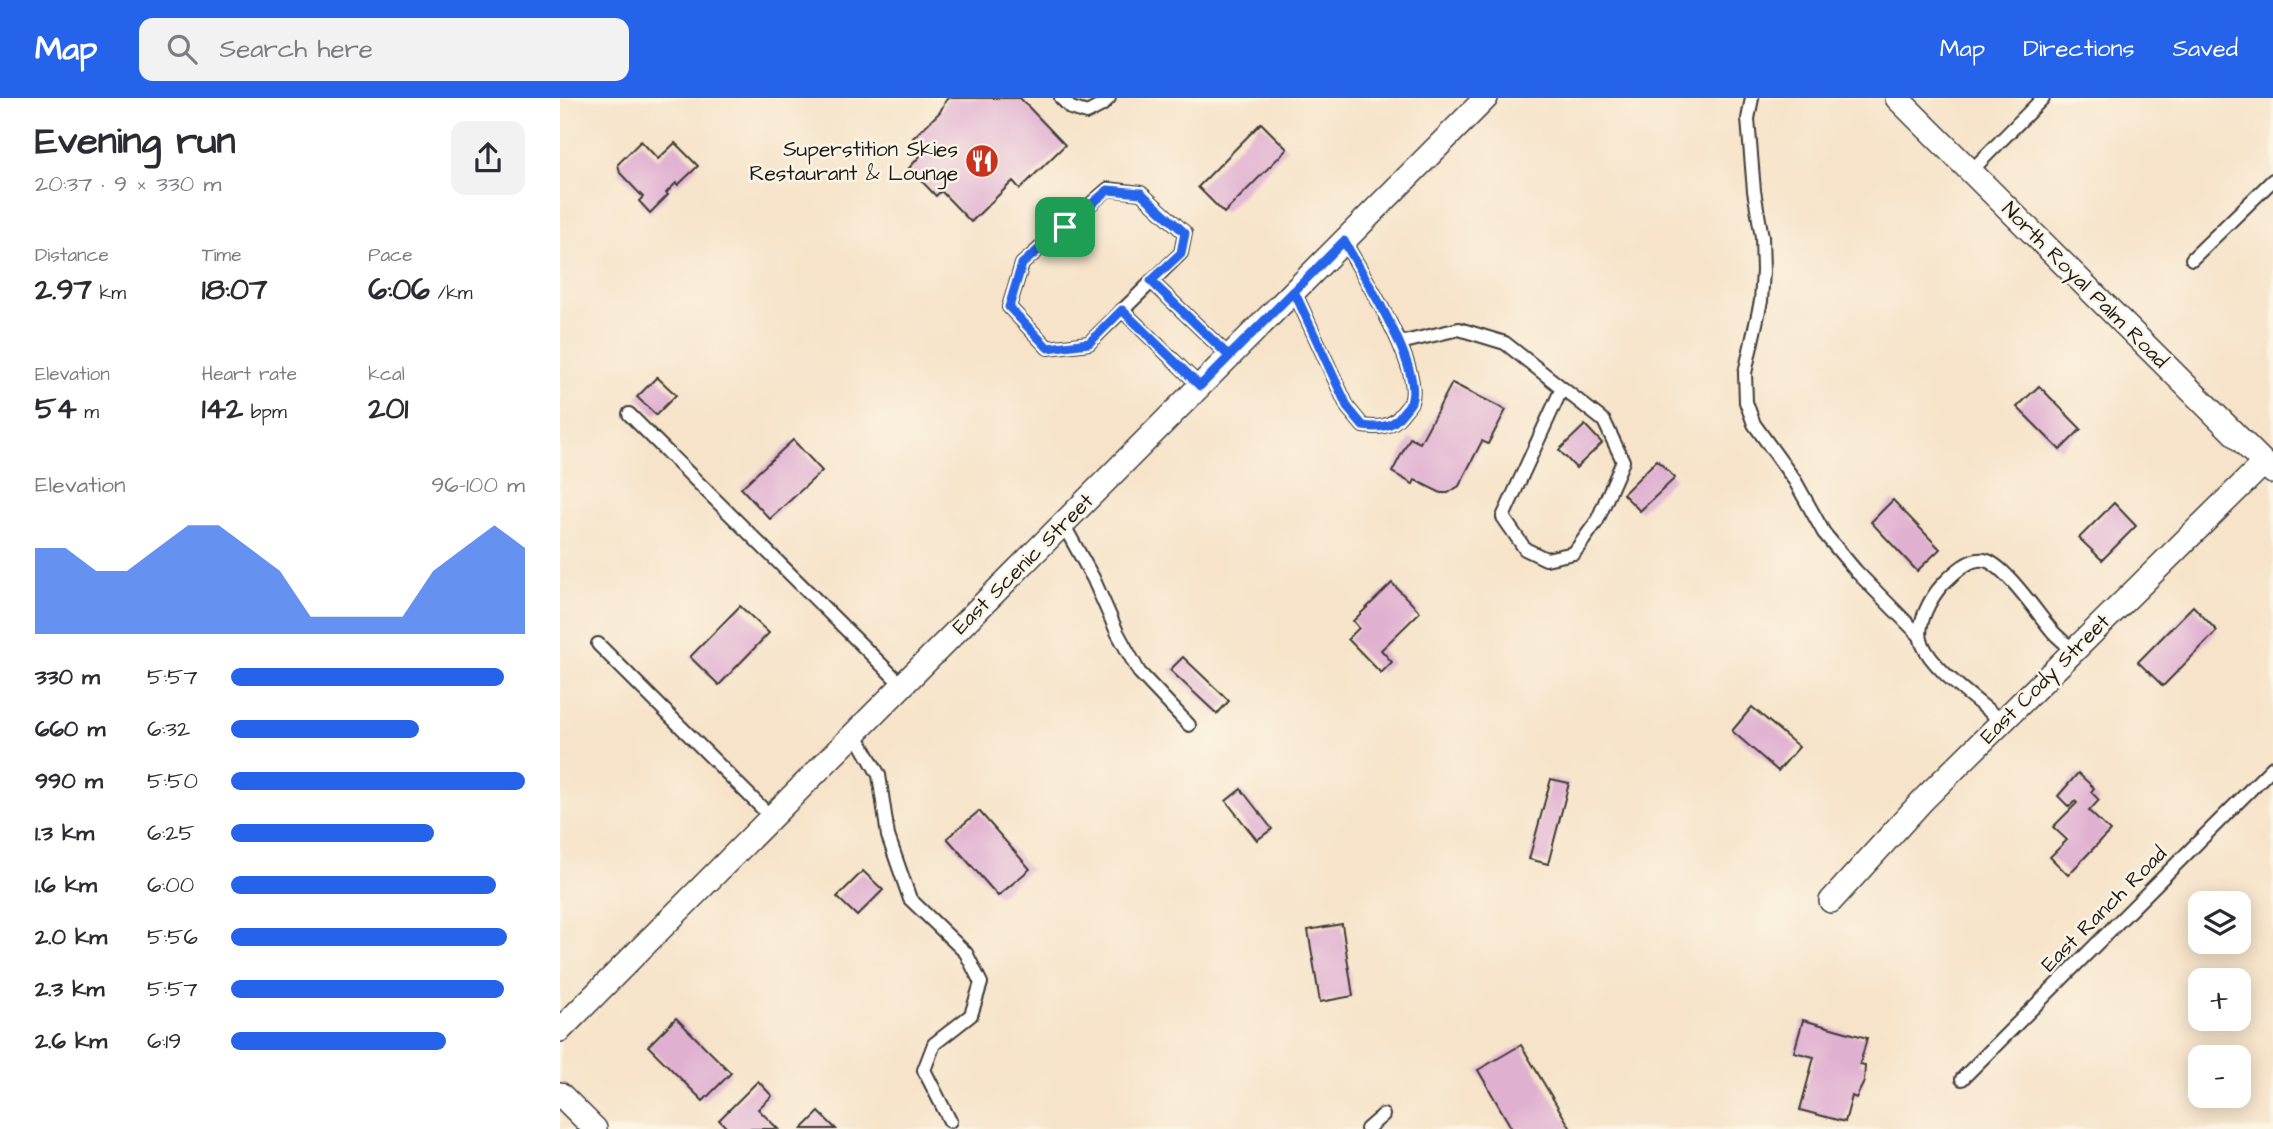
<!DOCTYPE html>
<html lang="en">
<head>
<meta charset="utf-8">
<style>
  :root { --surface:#fff; --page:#f2f2f3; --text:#2b2b33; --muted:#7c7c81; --accent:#2563eb }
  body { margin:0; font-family:"Architects Daughter",sans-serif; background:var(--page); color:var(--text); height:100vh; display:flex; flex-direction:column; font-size:26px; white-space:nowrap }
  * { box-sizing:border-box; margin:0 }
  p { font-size:23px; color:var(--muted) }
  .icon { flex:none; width:38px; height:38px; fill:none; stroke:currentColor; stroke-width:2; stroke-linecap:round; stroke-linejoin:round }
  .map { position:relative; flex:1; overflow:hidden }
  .drawer { display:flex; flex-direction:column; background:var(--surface); width:560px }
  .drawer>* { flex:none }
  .tools { position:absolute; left:1628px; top:793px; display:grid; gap:14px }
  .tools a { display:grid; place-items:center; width:63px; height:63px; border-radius:14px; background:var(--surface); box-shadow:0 4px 18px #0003; font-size:35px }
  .pin { position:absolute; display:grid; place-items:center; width:60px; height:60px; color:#fff; margin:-30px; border-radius:14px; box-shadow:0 4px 10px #0006 }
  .round { display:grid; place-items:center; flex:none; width:74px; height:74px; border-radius:14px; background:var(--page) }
  .overview { display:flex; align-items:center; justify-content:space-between; height:119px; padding:0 35px }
  h1 { font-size:38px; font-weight:700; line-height:52px }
  .figures { display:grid; grid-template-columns:repeat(3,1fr); gap:10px; height:119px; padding:7px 35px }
  .figures div { display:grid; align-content:center }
  .figures b { font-size:30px; font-weight:700 }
  .figures small { font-size:19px; font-weight:400 }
  .figures p { font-size:19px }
  .chart { height:196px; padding:14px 35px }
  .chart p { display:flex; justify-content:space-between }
  .chart svg { width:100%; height:126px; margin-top:7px; fill:var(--accent); opacity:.7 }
  ul { padding:0 35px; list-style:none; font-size:23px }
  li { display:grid; grid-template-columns:112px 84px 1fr; align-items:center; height:52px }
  li i { height:18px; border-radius:9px; background:var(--accent) }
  header { display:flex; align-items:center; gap:42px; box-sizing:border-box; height:98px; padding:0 35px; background:var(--accent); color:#fff }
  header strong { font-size:33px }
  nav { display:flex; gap:38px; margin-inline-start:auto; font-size:24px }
  .search { width:490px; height:63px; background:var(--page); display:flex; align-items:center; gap:18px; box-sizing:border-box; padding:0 24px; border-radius:14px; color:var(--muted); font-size:26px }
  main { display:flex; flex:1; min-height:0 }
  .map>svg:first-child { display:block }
</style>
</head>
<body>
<header>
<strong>Map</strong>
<div class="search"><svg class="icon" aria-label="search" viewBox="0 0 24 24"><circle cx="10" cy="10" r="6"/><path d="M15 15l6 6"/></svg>Search here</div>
<nav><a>Map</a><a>Directions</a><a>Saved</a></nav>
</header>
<main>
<section class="drawer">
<div class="overview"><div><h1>Evening run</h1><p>20:37 · 9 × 330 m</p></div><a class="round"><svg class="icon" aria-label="share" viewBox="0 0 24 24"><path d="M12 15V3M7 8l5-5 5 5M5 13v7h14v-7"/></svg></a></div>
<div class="figures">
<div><p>Distance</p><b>2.97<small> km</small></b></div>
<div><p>Time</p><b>18:07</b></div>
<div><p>Pace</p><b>6:06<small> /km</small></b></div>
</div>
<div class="figures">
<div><p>Elevation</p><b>54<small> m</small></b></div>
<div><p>Heart rate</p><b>142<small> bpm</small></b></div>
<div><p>kcal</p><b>201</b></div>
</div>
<div class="chart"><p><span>Elevation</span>96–100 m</p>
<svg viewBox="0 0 160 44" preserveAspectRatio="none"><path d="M0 44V14L10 14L20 22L30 22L40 14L50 6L60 6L70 14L80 22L90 38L100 38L110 38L120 38L130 22L140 14L150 6L160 14V44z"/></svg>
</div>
<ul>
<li><b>330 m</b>5:57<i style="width:93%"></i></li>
<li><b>660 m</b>6:32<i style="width:64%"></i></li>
<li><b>990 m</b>5:50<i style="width:100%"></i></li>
<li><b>1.3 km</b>6:25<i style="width:69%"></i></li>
<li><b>1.6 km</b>6:00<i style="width:90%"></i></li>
<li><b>2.0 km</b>5:56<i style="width:94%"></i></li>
<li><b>2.3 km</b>5:57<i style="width:93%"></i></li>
<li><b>2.6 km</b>6:19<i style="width:73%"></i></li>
</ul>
</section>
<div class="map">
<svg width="1713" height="1031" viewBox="0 0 1713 1031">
  <rect width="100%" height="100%" fill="#fcf5e5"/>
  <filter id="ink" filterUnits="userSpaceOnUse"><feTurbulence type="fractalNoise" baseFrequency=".0143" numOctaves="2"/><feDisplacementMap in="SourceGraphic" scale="14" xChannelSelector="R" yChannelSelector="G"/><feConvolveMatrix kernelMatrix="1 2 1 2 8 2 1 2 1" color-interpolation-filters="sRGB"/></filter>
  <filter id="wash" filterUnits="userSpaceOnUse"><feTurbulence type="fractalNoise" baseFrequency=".00686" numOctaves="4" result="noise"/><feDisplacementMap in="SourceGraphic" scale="28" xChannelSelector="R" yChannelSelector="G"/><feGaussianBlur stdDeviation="1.57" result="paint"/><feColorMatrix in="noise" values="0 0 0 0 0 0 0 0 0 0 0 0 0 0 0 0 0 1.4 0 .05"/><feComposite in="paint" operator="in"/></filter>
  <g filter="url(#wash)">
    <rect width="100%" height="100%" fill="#f6e3c9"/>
    <g id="blocks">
      <g fill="#e0b0d1">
        <polygon points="387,0 460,0 505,47 460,91 453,83 411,124 381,93 376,98 349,70 362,56 353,47 357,43 353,40 380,14"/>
        <polygon points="701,25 727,51 664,115 638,89"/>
        <polygon points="81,43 98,61 115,45 138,68 118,87 116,85 106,95 108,97 90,115 79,103 83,99 60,75 58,66"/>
        <polygon points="97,279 116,297 96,317 77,299"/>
        <polygon points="892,285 946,312 928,346 922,343 899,388 888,395 881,395 855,382 853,386 832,374 850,340 860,345"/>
        <polygon points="1479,288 1521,331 1500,352 1457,309"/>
        <polygon points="1025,327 1042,345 1016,370 999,352"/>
        <polygon points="233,342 262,373 210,421 181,390"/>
        <polygon points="1097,362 1115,380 1080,413 1063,396"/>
        <polygon points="1333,402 1380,451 1357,473 1311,424"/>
        <polygon points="1554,405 1576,428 1542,462 1519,440"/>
        <polygon points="832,485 860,514 821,552 832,564 821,575 788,541 799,530 793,523"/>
        <polygon points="180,508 209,535 159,587 130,559"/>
        <polygon points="1633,508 1657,533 1603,588 1578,564"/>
        <polygon points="623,559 669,603 657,616 610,572"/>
        <polygon points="1192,609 1239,649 1218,673 1172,633"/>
        <polygon points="1518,675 1534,690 1531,694 1539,702 1529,713 1550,733 1508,777 1490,759 1507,742 1493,729 1517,705 1515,703 1509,709 1498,698"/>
        <polygon points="991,681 1009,685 988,766 969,761"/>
        <polygon points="681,691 712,731 697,742 666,703"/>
        <polygon points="419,713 470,771 438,798 387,740"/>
        <polygon points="303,773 323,792 297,818 277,799"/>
        <polygon points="782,826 793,898 760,904 748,832"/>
        <polygon points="116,920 171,975 143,1003 88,948"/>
        <polygon points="1243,922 1307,940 1300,966 1305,967 1304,984 1296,1000 1292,998 1285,1024 1240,1012 1254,959 1234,954"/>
        <polygon points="961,947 1011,1031 952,1031 918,972"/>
        <polygon points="198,983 212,998 198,1011 218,1031 168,1031 159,1022"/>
        <polygon points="259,1014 276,1031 242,1031"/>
      </g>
    </g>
  </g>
  <g filter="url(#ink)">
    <use href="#blocks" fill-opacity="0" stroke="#3d3a36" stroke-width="2"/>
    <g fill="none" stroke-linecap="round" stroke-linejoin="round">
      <g stroke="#3d3a36" stroke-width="16">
        <g id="service">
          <polyline points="501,0 511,10 527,15 542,7 549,0"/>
          <polyline points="1192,0 1188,21 1194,93 1202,139 1203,173 1201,203 1185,275 1186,304 1194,326 1235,383 1264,435 1296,473 1360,538"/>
          <polyline points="1411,73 1483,0"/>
          <polygon points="548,91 581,95 625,135 621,155 529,245 488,250 449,209 462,166"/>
          <polyline points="1632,161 1713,82"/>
          <polyline points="591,183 669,258"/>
          <path d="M734 193 788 310 803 328C817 330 831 330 841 317 844 313 849 308 851 304 864 271 801 174 784 143"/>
          <polyline points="562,212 640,288"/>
          <polyline points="840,245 899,231 945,245 1044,323 1063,363 1037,423 1014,455 986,461 965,451 943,419 1002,290"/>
          <polyline points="69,316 342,587"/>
          <polyline points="503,426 533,480 557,534 579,574 629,627"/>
          <polyline points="38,546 211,719"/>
          <path d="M1442 624C1419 603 1373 573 1362 545 1355 527 1371 499 1383 486 1392 477 1409 459 1424 462 1444 465 1479 518 1494 535 1500 541 1507 547 1514 553"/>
          <polyline points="295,635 319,677 328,738 350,801 406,855 421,885 411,917 374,946 364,972 390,1023"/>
          <polyline points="1402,981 1713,669"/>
          <polyline points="807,1031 823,1017"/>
        </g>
      </g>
      <g stroke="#3d3a36" stroke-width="26">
        <g id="minor">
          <polyline points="1337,0 1713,374"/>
          <polyline points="1271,803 1363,702 1704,365"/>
          <polyline points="0,932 926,0"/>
          <polyline points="0,996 35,1031"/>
        </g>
      </g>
      <use href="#service" stroke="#fff" stroke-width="12"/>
      <use href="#minor" stroke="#fff" stroke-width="23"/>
    </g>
  </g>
  <g fill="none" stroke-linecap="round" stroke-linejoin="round" filter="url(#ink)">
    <g stroke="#fff" stroke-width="14">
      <path id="route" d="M505 129 462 166 449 209 488 250 529 245 562 212 640 288 784 143C801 174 864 271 851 304 849 308 844 313 841 317 832 330 817 330 803 328L788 310 734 193 669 258 591 183 621 155 625 135 581 95 548 92 505 129"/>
    </g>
    <use href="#route" stroke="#2563eb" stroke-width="9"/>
  </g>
  <defs>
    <g id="restaurant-disc" transform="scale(1.75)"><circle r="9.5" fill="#c8321e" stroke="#fcf5e5"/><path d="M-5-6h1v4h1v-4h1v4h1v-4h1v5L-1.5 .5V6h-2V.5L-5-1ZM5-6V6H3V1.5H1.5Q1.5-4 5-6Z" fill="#fff"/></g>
  </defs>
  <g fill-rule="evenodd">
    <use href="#restaurant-disc" x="422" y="63"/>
  </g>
  <g text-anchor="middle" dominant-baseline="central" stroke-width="5" stroke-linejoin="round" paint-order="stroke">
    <g font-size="21" fill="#1c1c1c" stroke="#fcf5e5" text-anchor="end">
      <text x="398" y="51">Superstition Skies<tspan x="398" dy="24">Restaurant &amp; Lounge</tspan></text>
    </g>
    <g font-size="21" fill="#1c1c1c" stroke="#fcf5e5">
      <text transform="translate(1525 187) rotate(45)">North Royal Palm Road</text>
      <text transform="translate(463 466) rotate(-45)">East Scenic Street</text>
      <text transform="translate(1485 581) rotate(-45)">East Cody Street</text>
      <text transform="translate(1544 811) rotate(-45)">East Ranch Road</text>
    </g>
  </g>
</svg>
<div class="tools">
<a><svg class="icon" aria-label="layers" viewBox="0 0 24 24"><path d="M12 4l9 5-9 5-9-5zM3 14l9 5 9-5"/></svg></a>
<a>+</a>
<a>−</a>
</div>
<div class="pin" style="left:505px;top:129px;background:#1e9e55"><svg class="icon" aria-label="arrive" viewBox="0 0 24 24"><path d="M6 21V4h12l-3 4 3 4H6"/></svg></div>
</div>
</main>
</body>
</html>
